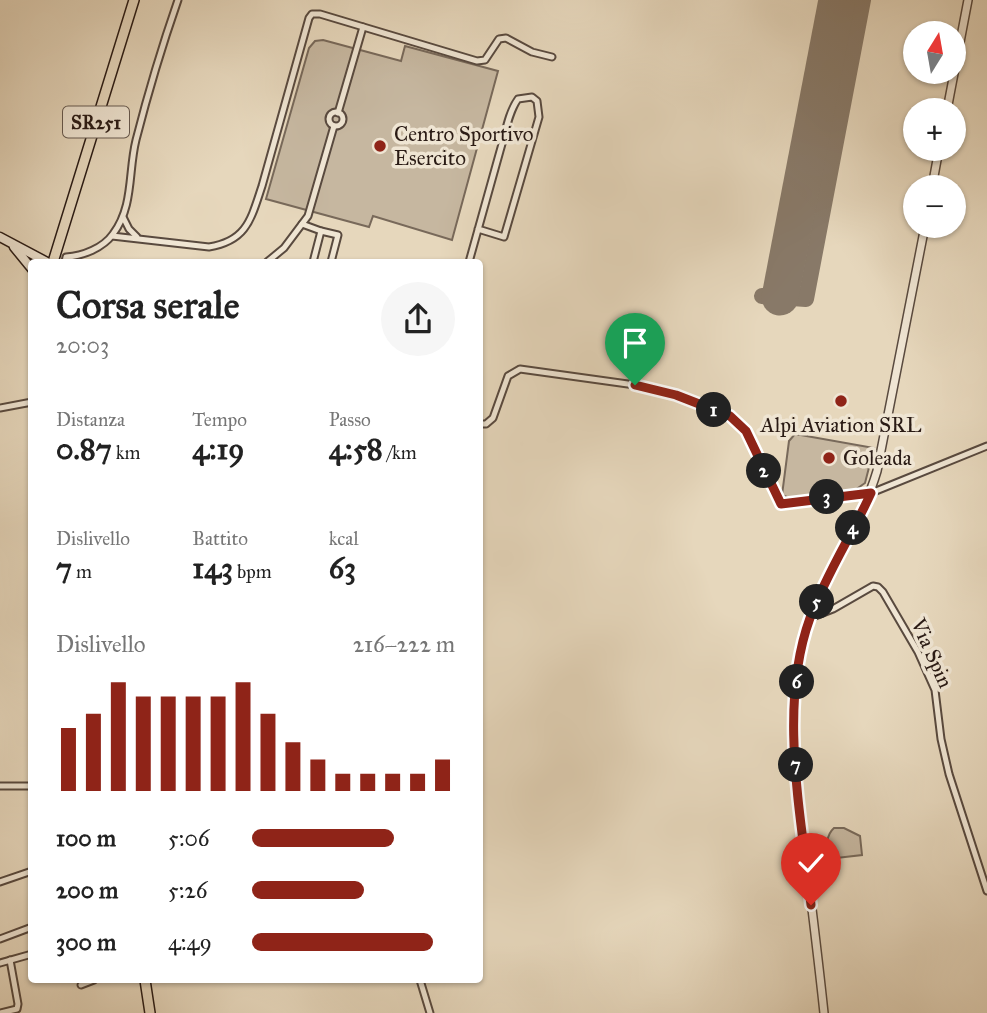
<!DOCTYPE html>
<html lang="it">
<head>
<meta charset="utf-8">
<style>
  :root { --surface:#fff; --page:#f6f6f6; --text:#222; --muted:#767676; --accent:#8f2418 }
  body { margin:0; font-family:"IM FELL Great Primer",serif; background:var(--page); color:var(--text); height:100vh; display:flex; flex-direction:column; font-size:26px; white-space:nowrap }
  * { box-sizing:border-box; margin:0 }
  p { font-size:23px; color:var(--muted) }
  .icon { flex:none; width:38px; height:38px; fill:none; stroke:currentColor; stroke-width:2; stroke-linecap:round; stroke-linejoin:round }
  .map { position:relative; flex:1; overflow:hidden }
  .details { position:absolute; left:28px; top:259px; width:455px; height:724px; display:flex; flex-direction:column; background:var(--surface); border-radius:7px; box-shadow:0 2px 5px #0004 }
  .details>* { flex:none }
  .needle { width:46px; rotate:11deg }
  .buttons { position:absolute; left:903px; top:21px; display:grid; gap:14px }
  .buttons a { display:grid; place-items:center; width:63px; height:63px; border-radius:50%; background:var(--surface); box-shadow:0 2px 5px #0004; font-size:35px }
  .pin { position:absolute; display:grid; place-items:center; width:60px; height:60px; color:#fff; margin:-72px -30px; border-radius:50% 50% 50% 0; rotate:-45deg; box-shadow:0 0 7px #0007 }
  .pin .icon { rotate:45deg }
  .km { position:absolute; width:35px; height:35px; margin:-18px; border-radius:50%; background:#222; color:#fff; font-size:19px; line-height:35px; text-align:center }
  .round { display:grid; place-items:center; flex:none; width:74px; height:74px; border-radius:37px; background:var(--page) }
  .headline { display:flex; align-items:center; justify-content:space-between; height:119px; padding:0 28px }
  h1 { font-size:38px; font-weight:700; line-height:52px }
  .figures { display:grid; grid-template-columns:repeat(3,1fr); gap:10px; height:119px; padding:7px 28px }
  .figures div { display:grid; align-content:center }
  .figures b { font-size:30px; font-weight:700 }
  .figures small { font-size:19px; font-weight:400 }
  .figures p { font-size:19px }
  .chart { height:196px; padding:14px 28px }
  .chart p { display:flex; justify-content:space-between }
  .chart svg { width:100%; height:126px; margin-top:7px; stroke:var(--accent); stroke-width:6 }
  ul { padding:0 28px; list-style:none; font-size:23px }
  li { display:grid; grid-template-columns:112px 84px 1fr; align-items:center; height:52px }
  li i { height:18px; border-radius:9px; background:var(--accent) }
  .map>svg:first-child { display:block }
</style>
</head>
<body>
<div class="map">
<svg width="987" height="1013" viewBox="0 0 987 1013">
  <rect width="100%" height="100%" fill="#e6d7bc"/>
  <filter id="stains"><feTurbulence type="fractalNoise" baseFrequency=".00286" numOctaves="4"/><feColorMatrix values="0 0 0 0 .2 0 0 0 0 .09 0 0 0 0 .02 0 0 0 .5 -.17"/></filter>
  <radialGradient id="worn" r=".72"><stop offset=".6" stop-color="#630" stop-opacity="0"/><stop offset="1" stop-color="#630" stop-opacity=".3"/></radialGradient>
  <g fill="#c6b7a0" stroke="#78695a" stroke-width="2">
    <polygon points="323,40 401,61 405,46 498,71 452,240 373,216 369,227 266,199 309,48 315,41"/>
    <polygon points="795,434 874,448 865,483 855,490 792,499 782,495 789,441"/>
    <path d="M834 828H844L860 836 862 855 828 859C827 848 825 836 834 828Z"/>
  </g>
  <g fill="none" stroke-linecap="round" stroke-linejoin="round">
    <polyline stroke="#887968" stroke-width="16" points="762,296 806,299 863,0"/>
    <polyline stroke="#887968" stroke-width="37" points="780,297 837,0"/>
    <g stroke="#594a3f" stroke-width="9">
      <g id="minor">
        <circle cx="336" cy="119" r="7"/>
        <polyline points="338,113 363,27"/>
        <polyline points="123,217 129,229 137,237"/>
        <polyline points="302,224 321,231"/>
        <path d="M112 236 209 247C247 241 251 219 262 186L309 18 312 14H320L477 61 485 60 499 39 506 38 532 52 552 57"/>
        <path d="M65 262 66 257C83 256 103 248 113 234 134 206 128 172 136 140 148 93 162 46 178 0"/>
        <polyline points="267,262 284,248 308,216 334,126"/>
        <polyline points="313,262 321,231 338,235 331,262"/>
        <path d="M469 262C479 225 490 188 500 151 505 135 508 113 518 99L532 97 537 101 539 117 504 237 478 229"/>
        <polyline points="0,408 32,402"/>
        <polyline points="480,424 486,424 493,418 508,376 520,369 635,385 676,395 731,416 746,431 781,504 871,493 987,446"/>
        <polyline points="810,618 833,609 873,586 878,587 883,592 918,652 935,690 941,739 949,774 987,891"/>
        <polyline points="0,786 32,786"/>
        <polyline points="0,882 32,871"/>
        <polyline points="0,939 32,927"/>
        <polyline points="0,963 32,954"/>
        <polyline points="420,980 430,1013"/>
        <polyline points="81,985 94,980"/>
        <polyline points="0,1013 17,1009 18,1004 10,960"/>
      </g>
    </g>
    <g stroke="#594a3f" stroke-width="10">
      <g id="tertiary">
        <polyline points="947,110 968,0"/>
        <polyline points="932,187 939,149"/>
        <path d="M824 1013C818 956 811 900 804 844 796 775 787 705 805 637 820 578 860 529 877 471L925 226"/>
      </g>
    </g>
    <g stroke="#2a1b15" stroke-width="11">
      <g id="secondary">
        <polyline points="0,237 47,262"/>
        <polyline points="14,247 32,269"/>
      </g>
    </g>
    <g stroke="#2a1b15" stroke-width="12">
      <g id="primary">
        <polyline points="53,262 134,0"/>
        <polyline points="145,980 150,1013"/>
      </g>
    </g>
    <use href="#minor" stroke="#efe5d3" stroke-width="5"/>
    <use href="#tertiary" stroke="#efe5d3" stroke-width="7"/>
    <use href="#secondary" stroke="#efe5d3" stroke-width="8"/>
    <use href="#primary" stroke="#e6d7bc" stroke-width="9"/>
  </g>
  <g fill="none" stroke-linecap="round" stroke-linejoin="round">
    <g stroke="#fff" stroke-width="14">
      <path id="route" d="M635 385 676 395 730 416 746 431 781 504 871 493C852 535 826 574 810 618 778 706 801 814 811 905"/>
    </g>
    <use href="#route" stroke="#8f2418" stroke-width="9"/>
  </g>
  <g fill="#8f2418" stroke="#efe5d3" stroke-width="2.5">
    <circle cx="380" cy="146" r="7"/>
    <circle cx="841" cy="401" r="7"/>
    <circle cx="829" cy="458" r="7"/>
  </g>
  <g text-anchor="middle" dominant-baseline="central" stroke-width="7" stroke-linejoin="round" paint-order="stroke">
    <rect fill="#efe5d3" stroke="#65584e" stroke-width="2" x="63" y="106.5" width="66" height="31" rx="5"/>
    <g font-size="19" font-weight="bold" fill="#2a1b15">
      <text x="96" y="122">SR251</text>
    </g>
    <g font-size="21" fill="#2a1b15" stroke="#efe5d3" text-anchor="start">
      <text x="394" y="134">Centro Sportivo<tspan x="394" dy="24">Esercito</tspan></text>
      <text x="841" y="425" text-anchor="middle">Alpi Aviation SRL</text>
      <text x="843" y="458">Goleada</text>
    </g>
    <g font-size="21" fill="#2a1b15" stroke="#efe5d3">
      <text transform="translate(932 653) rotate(66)">Via Spin</text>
    </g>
  </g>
  <rect width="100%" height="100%" filter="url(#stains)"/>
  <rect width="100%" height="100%" fill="url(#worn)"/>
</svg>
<div class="buttons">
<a><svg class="needle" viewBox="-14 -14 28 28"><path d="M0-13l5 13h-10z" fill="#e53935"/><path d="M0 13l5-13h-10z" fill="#767676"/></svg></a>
<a>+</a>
<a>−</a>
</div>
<div class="pin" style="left:635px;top:385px;background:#1e9e55"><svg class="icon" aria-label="arrive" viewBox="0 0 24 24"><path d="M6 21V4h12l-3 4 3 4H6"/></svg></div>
<div class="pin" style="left:811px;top:905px;background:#d93025"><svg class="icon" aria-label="check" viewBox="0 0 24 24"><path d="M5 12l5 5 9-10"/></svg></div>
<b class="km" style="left:714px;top:410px">1</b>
<b class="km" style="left:764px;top:471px">2</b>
<b class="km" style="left:827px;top:497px">3</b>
<b class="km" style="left:853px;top:528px">4</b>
<b class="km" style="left:817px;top:602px">5</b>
<b class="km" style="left:797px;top:682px">6</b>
<b class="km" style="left:796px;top:765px">7</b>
<section class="details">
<div class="headline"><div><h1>Corsa serale</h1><p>20:03</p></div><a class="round"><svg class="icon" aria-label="share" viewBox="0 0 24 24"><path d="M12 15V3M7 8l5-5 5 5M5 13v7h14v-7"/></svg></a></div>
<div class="figures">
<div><p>Distanza</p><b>0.87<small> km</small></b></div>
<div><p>Tempo</p><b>4:19</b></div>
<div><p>Passo</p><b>4:58<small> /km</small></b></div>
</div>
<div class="figures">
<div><p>Dislivello</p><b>7<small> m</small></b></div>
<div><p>Battito</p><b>143<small> bpm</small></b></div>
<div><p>kcal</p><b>63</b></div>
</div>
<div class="chart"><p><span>Dislivello</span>216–222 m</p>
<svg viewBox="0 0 160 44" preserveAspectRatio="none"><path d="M5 44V22M15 44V17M25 44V6M35 44V11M45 44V11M55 44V11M65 44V11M75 44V6M85 44V17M95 44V27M105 44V33M115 44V38M125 44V38M135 44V38M145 44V38M155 44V33"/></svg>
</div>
<ul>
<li><b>100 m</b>5:06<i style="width:70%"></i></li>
<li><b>200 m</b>5:26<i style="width:55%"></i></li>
<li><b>300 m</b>4:49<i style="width:89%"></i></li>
</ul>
</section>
</div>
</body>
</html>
